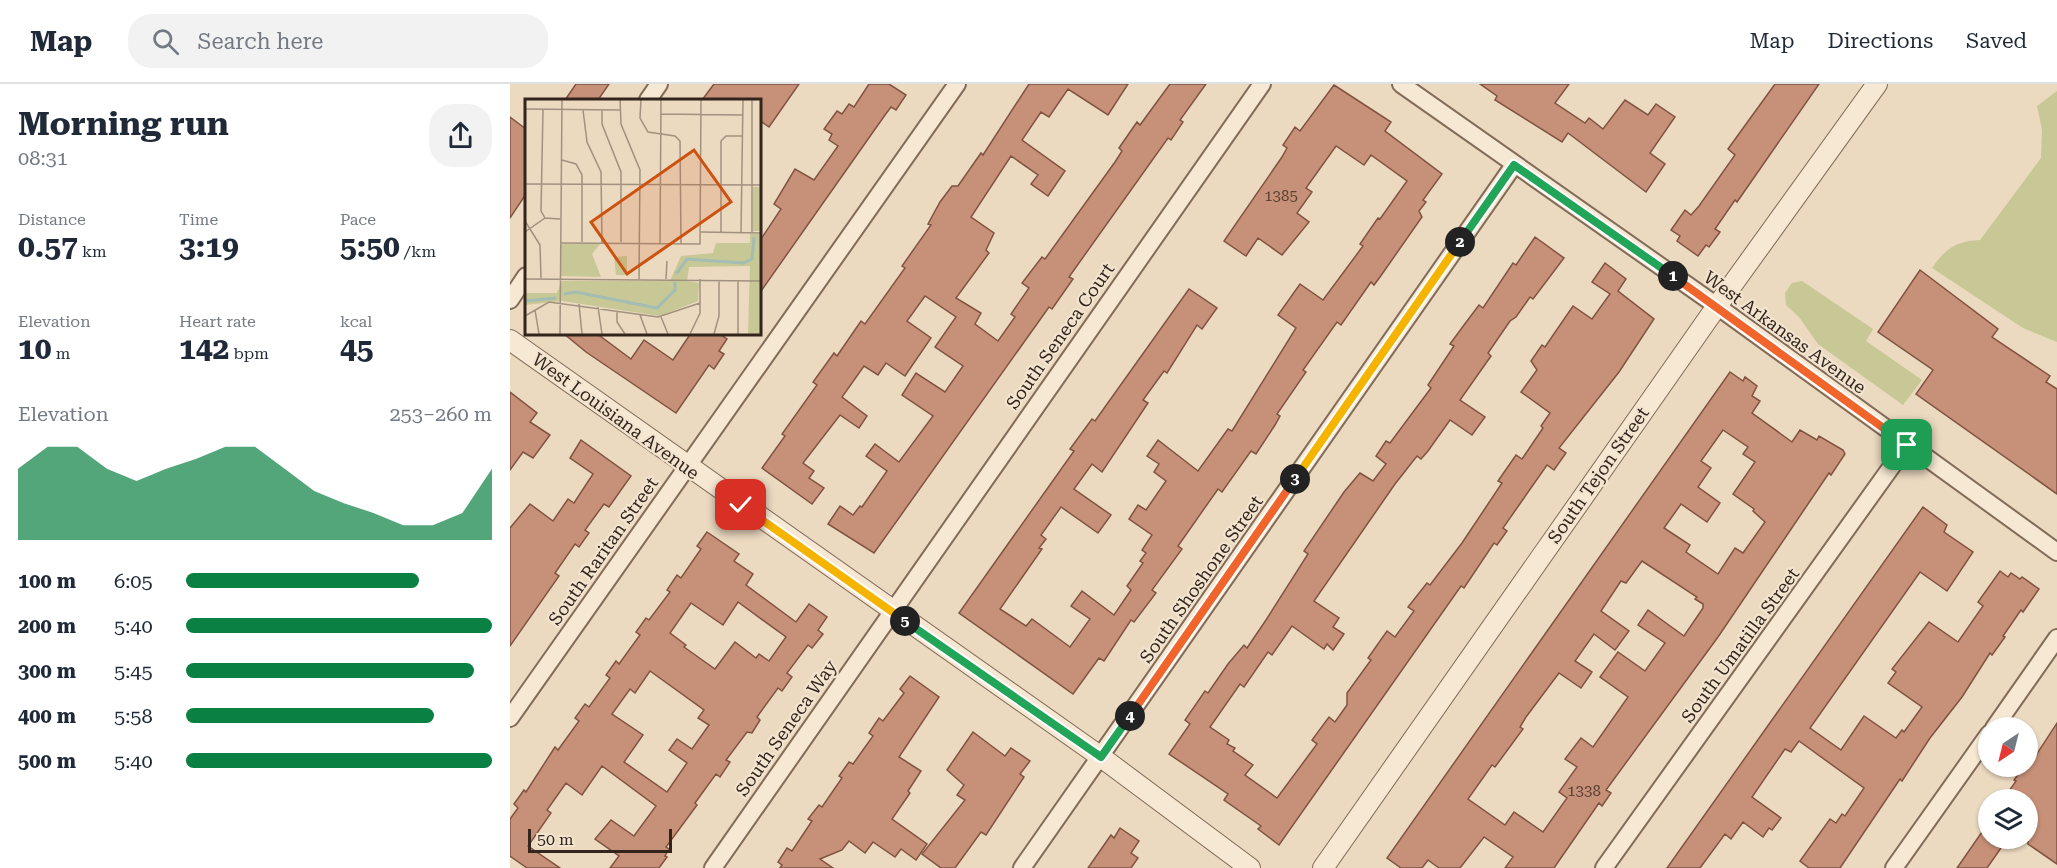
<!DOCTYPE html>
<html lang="en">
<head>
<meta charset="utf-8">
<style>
  :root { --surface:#fff; --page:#f2f2f3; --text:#1f2937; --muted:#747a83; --line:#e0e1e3; --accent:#0b8043 }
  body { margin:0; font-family:"Roboto Serif",serif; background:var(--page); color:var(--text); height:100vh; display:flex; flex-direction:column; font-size:22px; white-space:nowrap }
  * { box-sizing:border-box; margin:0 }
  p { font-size:20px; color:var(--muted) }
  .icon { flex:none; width:33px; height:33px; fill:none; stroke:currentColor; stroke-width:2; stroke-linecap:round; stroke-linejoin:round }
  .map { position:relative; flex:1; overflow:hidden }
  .drawer { display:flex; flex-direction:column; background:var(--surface); width:510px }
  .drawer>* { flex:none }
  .needle { width:39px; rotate:215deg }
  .fabs { position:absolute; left:1468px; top:633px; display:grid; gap:12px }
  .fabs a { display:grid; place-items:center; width:60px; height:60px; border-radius:50%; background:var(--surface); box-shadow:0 2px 4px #0004; font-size:30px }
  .scale { position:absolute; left:18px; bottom:15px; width:144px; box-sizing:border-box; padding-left:6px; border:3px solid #33251d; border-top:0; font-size:16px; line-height:21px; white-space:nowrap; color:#33251d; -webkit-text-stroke:4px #f3e4cf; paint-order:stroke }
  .pin { position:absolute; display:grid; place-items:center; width:51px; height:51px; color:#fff; margin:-26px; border-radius:12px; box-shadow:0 3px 9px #0006 }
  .km { position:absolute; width:30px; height:30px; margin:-15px; border-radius:50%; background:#222; color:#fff; font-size:16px; line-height:30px; text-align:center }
  .round { display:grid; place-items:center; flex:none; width:63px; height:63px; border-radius:24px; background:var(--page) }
  .headline { display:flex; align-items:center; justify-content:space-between; height:102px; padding:0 18px }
  h1 { font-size:33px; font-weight:700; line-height:45px }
  .figures { display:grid; grid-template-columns:repeat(3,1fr); gap:9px; height:102px; padding:6px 18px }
  .figures div { display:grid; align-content:center }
  .figures b { font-size:30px; font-weight:700 }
  .figures small { font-size:16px; font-weight:400 }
  .figures p { font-size:16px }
  .chart { height:168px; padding:12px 18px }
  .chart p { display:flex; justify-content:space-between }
  .chart svg { width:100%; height:108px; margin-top:6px; fill:var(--accent); opacity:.7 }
  ul { padding:0 18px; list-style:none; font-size:20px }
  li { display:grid; grid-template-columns:96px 72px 1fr; align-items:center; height:45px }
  li i { height:15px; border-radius:8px; background:var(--accent) }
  header { display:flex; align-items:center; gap:36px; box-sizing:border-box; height:84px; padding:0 30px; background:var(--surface); border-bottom:2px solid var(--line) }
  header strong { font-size:28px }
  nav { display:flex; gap:33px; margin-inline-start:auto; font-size:21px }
  .search { width:420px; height:54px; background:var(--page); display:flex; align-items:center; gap:15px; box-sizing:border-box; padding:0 21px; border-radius:24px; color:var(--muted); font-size:22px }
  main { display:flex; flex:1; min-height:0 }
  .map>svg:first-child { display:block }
</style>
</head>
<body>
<header>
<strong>Map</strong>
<div class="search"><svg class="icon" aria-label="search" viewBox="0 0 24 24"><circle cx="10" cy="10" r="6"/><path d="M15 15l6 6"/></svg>Search here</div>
<nav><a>Map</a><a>Directions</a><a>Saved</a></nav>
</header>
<main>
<section class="drawer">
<div class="headline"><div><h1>Morning run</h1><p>08:31</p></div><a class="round"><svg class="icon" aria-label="share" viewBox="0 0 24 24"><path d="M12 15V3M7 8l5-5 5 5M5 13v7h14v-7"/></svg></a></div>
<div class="figures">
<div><p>Distance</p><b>0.57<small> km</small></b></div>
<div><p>Time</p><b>3:19</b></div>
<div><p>Pace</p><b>5:50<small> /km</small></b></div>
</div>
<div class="figures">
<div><p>Elevation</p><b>10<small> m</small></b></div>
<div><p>Heart rate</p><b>142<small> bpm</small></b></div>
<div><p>kcal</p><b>45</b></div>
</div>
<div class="chart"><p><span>Elevation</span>253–260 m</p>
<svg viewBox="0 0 160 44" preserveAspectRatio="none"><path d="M0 44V15L10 6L20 6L30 15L40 20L50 15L60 11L70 6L80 6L90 15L100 24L110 29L120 33L130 38L140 38L150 33L160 15V44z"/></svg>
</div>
<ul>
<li><b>100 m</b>6:05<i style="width:76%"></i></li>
<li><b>200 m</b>5:40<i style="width:100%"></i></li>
<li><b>300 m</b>5:45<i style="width:94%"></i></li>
<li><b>400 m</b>5:58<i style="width:81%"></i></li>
<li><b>500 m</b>5:40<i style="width:100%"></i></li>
</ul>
</section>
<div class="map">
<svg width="1547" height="784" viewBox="0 0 1547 784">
  <rect width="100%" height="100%" fill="#ebd9c0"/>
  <g fill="#c7c895">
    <path d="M1547 7V258L1513 244 1422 184C1435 165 1446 157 1470 156L1531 74 1532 46 1527 22Z"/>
    <polygon points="1292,197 1363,245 1356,257 1412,296 1393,321 1308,260 1289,233 1276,221 1275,209 1282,199"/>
  </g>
  <g fill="#c79078" stroke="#805341" stroke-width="1.5" fill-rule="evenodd">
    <polygon points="66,0 99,0 88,16 55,16"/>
    <polygon points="204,0 289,0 259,43 249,36 249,16 192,16"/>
    <polygon points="359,0 379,0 396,11 386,26 381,23 375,31 249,210 249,158 271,125 264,120 285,85 304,96 328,62 319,56 322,50 314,45 327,27 332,30 339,20 344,23"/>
    <polygon points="519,0 618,0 598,31 558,5 539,33 531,28 512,56 555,87 538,112 521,100 528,91 501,72 461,133 484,149 476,166 479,169 446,214 471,229 465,240 488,257 505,233 501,230 519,204 512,199 532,173 535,175 605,78 612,67 609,64 627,38 630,41 660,0 696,0 670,36 673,38 661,56 658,54 559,193 563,195 542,225 539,223 364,469 318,440 330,422 343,431 350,422 352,423 377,387 356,372 365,360 389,378 423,332 392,311 406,289 435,308 453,282 425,263 446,233 415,212 397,237 421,254 395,292 376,279 368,291 354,282 332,313 357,332 349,344 330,331 293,379 304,387 299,394 314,404 302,420 252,384 275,352 272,350 307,301 303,298 324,269 327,272 351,237 355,240 395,184 392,182 421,141 418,140 430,118 442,102 448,102 471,69 473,71"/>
    <polygon points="970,0 1059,0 1045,19 1075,39 1079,34 1093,45 1115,16 1138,31 1146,20 1165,33 1140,69 1155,80 1136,108 1058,49 1052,58 985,16 987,12"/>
    <polygon points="1265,0 1309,0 1227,118 1225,116 1205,145 1210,148 1199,163 1196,161 1188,172 1167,157 1170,152 1161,146 1175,126 1181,131 1189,122 1225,71 1218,65"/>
    <polygon points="824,1 881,38 875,47 932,90 913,116 916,118 909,127 912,133 870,193 864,201 861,198 831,241 827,238 793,286 796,288 767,330 770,332 765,341 746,370 741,367 712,408 708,405 668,462 672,465 642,506 646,509 624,538 621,536 594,577 589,574 563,610 449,529 564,367 560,365 582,335 585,337 679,205 707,224 692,245 687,241 657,289 654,287 633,316 638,319 592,388 582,380 564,405 601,431 588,449 551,423 531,451 536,455 529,464 532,465 490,525 516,542 522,535 560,563 580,535 561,522 572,507 604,531 621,506 617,502 633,479 630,477 636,469 632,466 642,451 619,435 628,421 636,426 656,397 644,388 649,380 637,372 648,356 688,387 718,345 722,347 786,244 768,231 790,200 813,216 853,162 850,160 868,134 870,135 897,97 861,71 854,81 826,62 796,104 802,108 787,129 799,138 772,171 748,154 736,172 714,157 772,73 777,64 773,61 785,43 790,47"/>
    <polygon points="0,33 16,45 16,110 0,134"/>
    <polygon points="1025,153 1054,174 1023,215 1020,213 1006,233 1000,237 978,269 981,272 950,316 975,333 962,351 940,336 918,367 911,375 907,372 885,400 804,517 829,534 823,543 834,550 823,566 817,560 814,565 782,542 762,571 758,568 734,603 730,600 700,643 719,656 717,660 725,664 723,667 743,681 735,691 767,714 807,660 802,656 819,633 825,638 837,621 837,609 861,576 858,574 877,547 885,553 904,527 898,523 917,499 920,501 952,459 992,399 988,397 1006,371 1012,375 1033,344 1031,342 1040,329 1011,308 1027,286 1021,277 1032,261 1035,263 1063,222 1082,235 1100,210 1082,198 1095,179 1116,195 1108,207 1144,235 1109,288 1049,364 1056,369 1044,386 1037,381 993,444 997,447 987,461 984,459 954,504 951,502 769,761 748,745 751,742 714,716 718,710 659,670 680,640 675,636 695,607 698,609 718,580 734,561 737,564 756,536 798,470 794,467 834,408 850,389 863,397 876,380 866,372 876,357 880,359 921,304 918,301 944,262 940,260 954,241 969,221 973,224 1003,179 1006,181"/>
    <polygon points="1410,186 1488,245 1482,253 1540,292 1536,298 1547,305 1547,410 1406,310 1423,286 1368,248"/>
    <polygon points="53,249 86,249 121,275 134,256 163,276 181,249 208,249 217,255 209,267 214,270 204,285 199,281 166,329 76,268"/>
    <path d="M1220 288 1233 297 1235 293 1247 302 1242 312 1250 317 1242 329 1282 358 1290 346 1307 356 1309 352 1333 366 1335 370 1321 391 1319 389 1208 553 1096 706 1101 709 1092 722 1089 719 1044 784H995L1003 773 974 753 950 784H929L918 776 912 784H891L877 774ZM1213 346 1238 363 1233 370 1245 378 1223 410 1244 425 1243 427 1255 438 1233 469 1225 464 1208 490 1176 468 1180 461 1154 444 1171 420 1197 438 1210 419 1188 403 1201 384 1191 377ZM1132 477 1187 513 1185 515 1193 520V524L1174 552 1138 526 1128 541 1155 559 1135 587 1108 568 1090 593 1118 613 1083 663 1071 654 1055 675 1067 683 1049 708 1057 714 1033 748 1004 728 995 741 958 715 982 681 985 683 1013 645 1010 643 1016 633 1049 589 1071 604 1082 588 1065 577 1084 550 1105 566 1119 547 1091 527 1111 497 1116 499Z"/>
    <polygon points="0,308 27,329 20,338 40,351 23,374 13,368 0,386"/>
    <polygon points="71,356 121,392 99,423 94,420 75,446 79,449 69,463 65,460 45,489 49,492 0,562 0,444 20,420 43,437 58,415 64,419 83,390 60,374"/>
    <polygon points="1413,423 1437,441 1434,448 1463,468 1437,507 1410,488 1300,644 1331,666 1354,632 1386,654 1392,646 1394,648 1412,623 1378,599 1386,588 1382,585 1419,538 1448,558 1473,522 1468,518 1490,487 1498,493 1501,489 1510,495 1512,493 1529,505 1513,528 1511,526 1493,552 1495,553 1482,571 1480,569 1452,613 1420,654 1392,697 1390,695 1330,784 1299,784 1290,777 1320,735 1326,739 1332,730 1335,732 1354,704 1289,657 1281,668 1275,665 1242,713 1271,734 1262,746 1259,744 1253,753 1233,738 1221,755 1215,750 1190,784 1157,784"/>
    <path d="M197 448 229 470 224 477 243 490 236 501 286 538 299 520 317 533 308 546 313 550 302 564 298 561 277 589 282 593 272 607 268 604 247 633 250 636 242 649 237 648 216 676 220 678 210 693 206 690 185 719 187 721 156 763 159 765 155 772 157 773 149 784H100L109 772 85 755 101 736 124 752 146 722 92 682 72 711 56 699 37 726 41 729 18 762 50 784H17L0 772V735L8 724 4 720 14 706 16 708 45 663 48 666 69 637 65 634 75 620 79 623 100 594 96 591 106 577 109 580 130 551 126 548 136 534 139 536 160 508 157 506 167 491 171 494 191 465 187 462ZM228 518 276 553 259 577 249 570 246 574 225 558 205 585 174 563 176 561 160 549 181 519 213 541ZM140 587 194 626 188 634 199 641 182 665 167 655 159 666 177 679 157 708 114 678 133 651 102 630 120 605 125 609Z"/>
    <polygon points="400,592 429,613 389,673 411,687 398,707 400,709 382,735 417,760 406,776 391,765 385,773 363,758 355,769 339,757 332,766 310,775 323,784 270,784 272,781 268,778 277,764 282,767 302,737 298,735 309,721 312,723 332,694 329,692 339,678 343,680 363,652 359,649 369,634 373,637 394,609 390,605"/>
    <polygon points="1547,639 1547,780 1518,760 1518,716 1510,716 1499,707 1506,697 1504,696 1514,683 1517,685"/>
    <polygon points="463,648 495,672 501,664 520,677 510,690 514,693 476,751 471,748 445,784 431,784 412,770 455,716 447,711 454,701 437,686"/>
    <polygon points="1479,738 1479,754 1498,754 1477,784 1447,784"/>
    <polygon points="610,744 629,757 621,769 628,774 621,784 578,784 601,751 604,754"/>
  </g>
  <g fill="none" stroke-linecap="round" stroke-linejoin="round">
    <g stroke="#826b59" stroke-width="20">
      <g id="minor">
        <polyline points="891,0 1207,222 1547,468"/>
        <polyline points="138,16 149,0"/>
        <polyline points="0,216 16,192"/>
        <polyline points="0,634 447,0"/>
        <polyline points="1484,644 1547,554"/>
        <polyline points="203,784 752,0"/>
        <polyline points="512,784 1004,81"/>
        <polyline points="1094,784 1397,361"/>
        <polyline points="1384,784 1479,650"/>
      </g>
    </g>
    <g stroke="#826b59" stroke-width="22">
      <g id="tertiary">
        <polyline points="0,256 591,673 740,784"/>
        <polyline points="813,784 1207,222 1367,0"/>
      </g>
    </g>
    <use href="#minor" stroke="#f6e8d2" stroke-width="16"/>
    <use href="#tertiary" stroke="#f6e8d2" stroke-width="20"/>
  </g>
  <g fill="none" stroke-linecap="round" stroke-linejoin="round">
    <g stroke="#fff" stroke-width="12">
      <polyline id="split-1" points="1163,192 1397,361"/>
    </g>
    <g stroke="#fff" stroke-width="12">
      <polyline id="split-2" points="950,158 1004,81 1163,192"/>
    </g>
    <g stroke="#fff" stroke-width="12">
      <polyline id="split-3" points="785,395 950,158"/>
    </g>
    <g stroke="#fff" stroke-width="12">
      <polyline id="split-4" points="620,632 785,395"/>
    </g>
    <g stroke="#fff" stroke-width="12">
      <polyline id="split-5" points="395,537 591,673 620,632"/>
    </g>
    <g stroke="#fff" stroke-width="12">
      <polyline id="split-6" points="231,421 395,537"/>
    </g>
    <use href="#split-1" stroke="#f0652b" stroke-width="8"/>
    <use href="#split-2" stroke="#22a559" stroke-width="8"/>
    <use href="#split-3" stroke="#f5b400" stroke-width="8"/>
    <use href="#split-4" stroke="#f0652b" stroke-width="8"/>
    <use href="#split-5" stroke="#22a559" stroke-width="8"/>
    <use href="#split-6" stroke="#f5b400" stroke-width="8"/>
  </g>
  <g text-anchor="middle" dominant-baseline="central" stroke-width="4.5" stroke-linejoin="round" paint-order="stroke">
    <g font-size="15" fill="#584034">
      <text x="771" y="112">1385</text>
      <text x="1074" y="707">1338</text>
    </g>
    <g font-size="18" fill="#33251d" stroke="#f3e4cf">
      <text transform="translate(1275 248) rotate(36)">West Arkansas Avenue</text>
      <text transform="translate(550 252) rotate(-55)">South Seneca Court</text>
      <text transform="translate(106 332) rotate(36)">West Louisiana Avenue</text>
      <text transform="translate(1088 391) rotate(-55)">South Tejon Street</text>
      <text transform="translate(93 467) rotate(-55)">South Raritan Street</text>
      <text transform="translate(691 495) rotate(-55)">South Shoshone Street</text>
      <text transform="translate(1230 561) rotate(-54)">South Umatilla Street</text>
      <text transform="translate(276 644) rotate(-55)">South Seneca Way</text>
    </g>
  </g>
  <g transform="translate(15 15)">
    <rect width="236" height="236" fill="#ebd9c0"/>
    <path d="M228 88H235V132H228ZM225 135H235V235H223L225 167 164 168 162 182 174 184 173 202 135 217 37 202 0 206V194H32L37 182H145L156 157 188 154 191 144H225ZM36 145H75L67 155 76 178 36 177ZM102 157V176H91L89 158Z" fill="#c7c895"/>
    <path fill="none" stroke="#a3bdb2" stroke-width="3" d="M151 175 162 160 218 164 227 160 229 138M39 195 51 193 132 209 150 191V183M0 202 31 199"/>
    <path fill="none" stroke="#a1917f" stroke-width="1.5" d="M95 0 96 25 115 71 114 180M116 0 115 19 123 33 150 37 155 42 156 145M0 10 95 11M18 11 16 112 20 119M58 11 62 43 76 73 77 144M77 11V25L96 73V143M136 15 217 16M37 61 51 65 57 76V143M0 85 236 86M0 122 15 146 16 179M0 133 20 119 35 120M176 133 236 134M196 133V42L201 37H217M216 133 218 0M227 134V0M35 144 175 145 176 0M135 145 136 0M0 180 236 182M141 180 142 162M213 181V235M54 205 57 235M73 208 77 235M10 211 14 235M92 212V223L100 235M115 216 122 235M0 217 24 203 133 218 175 204M136 218 143 235M35 235 37 0M165 235 175 214V180M189 235 194 217V181"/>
    <path fill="#cd510f" fill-opacity="0.15" stroke="#cd510f" stroke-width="3" d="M169 51 206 103 102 175 66 123Z"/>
    <rect width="236" height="236" fill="none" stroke="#33251d" stroke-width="3"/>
  </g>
</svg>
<div class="fabs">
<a><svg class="needle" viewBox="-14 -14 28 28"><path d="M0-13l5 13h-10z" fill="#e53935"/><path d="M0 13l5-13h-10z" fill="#747a83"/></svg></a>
<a><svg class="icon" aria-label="layers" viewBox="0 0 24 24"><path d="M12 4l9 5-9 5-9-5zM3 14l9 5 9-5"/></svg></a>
</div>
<div class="scale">50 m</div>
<div class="pin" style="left:1397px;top:361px;background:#1e9e55"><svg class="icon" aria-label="arrive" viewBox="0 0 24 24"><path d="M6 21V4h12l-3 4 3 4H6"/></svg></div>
<div class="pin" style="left:231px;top:421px;background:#d93025"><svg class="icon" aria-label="check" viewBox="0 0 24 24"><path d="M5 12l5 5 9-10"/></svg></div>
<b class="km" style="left:1163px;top:192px">1</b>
<b class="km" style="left:950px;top:158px">2</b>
<b class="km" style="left:785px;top:395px">3</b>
<b class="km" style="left:620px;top:632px">4</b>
<b class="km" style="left:395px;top:537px">5</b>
</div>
</main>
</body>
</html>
